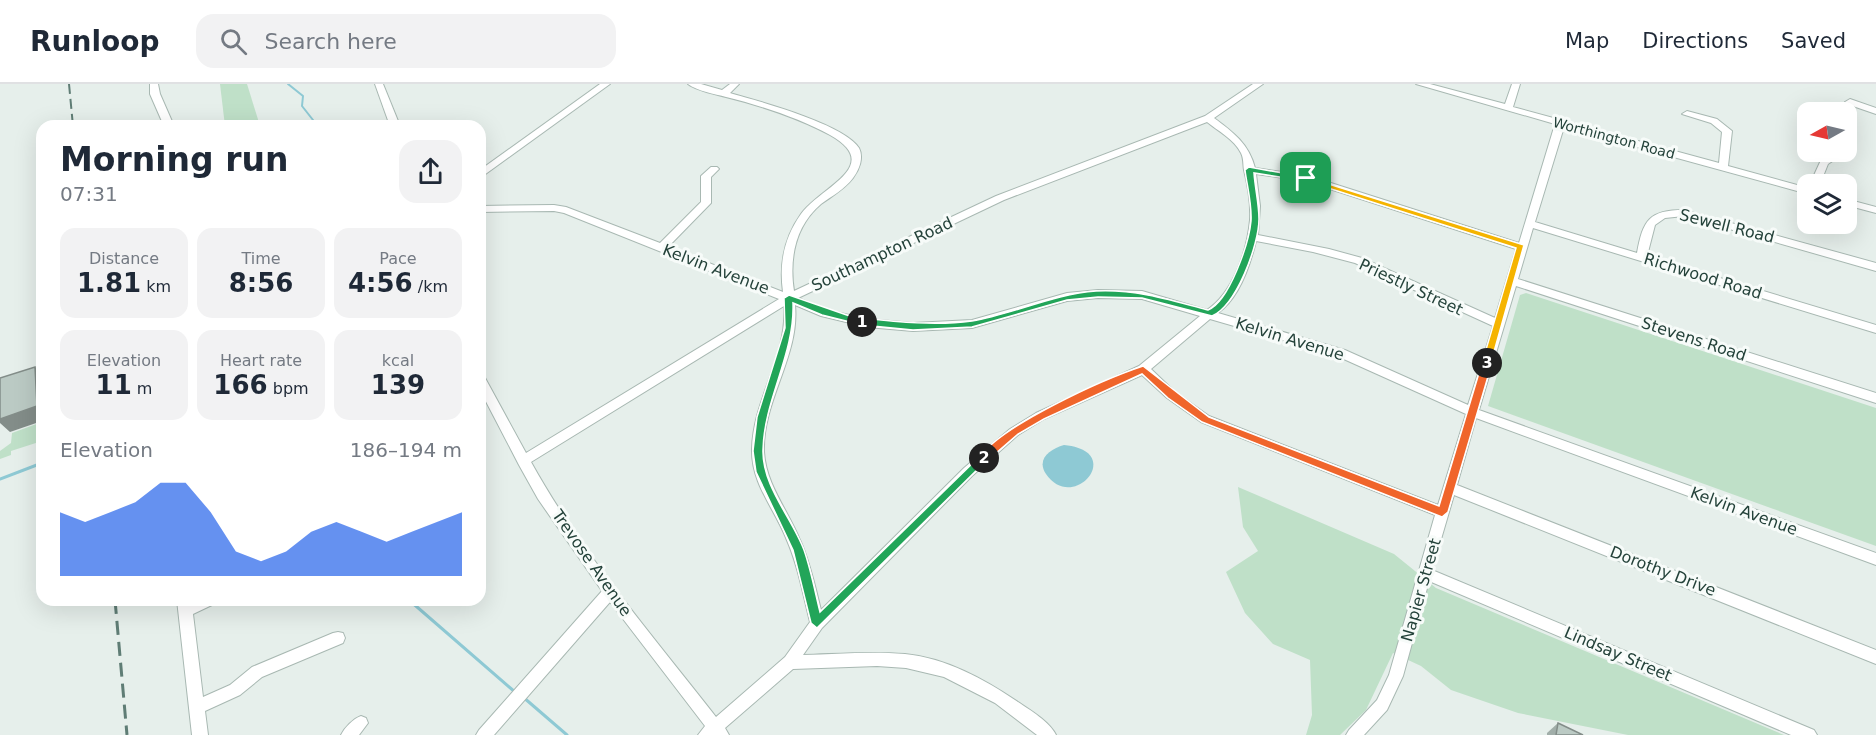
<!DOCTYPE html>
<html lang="en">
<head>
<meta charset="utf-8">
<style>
  :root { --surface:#fff; --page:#f2f2f3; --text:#1f2937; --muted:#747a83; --line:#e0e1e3; --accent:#2563eb }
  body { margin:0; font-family:"DejaVu Sans",sans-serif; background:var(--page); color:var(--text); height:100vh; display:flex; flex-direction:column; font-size:22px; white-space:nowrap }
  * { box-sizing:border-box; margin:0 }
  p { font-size:20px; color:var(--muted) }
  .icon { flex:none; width:33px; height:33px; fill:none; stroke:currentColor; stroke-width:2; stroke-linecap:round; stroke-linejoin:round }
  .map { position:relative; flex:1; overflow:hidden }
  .details { position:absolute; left:36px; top:36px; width:450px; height:486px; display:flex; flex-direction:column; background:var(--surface); border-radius:18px; box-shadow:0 6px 24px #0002 }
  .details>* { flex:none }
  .needle { width:39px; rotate:262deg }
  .buttons { position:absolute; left:1797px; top:18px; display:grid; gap:12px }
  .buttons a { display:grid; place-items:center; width:60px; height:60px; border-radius:12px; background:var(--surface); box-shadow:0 6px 24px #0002; font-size:30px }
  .pin { position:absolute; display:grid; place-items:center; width:51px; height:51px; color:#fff; margin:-26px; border-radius:12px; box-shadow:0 3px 9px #0006 }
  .km { position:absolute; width:30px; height:30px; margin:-15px; border-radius:50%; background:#222; color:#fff; font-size:16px; line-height:30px; text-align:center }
  .round { display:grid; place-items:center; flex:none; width:63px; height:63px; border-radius:18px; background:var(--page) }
  .head { display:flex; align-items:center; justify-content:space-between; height:102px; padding:0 24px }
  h1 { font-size:33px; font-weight:700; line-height:45px }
  .metrics { display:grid; grid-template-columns:repeat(3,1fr); gap:9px; height:102px; padding:6px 24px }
  .metrics div { display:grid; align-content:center; border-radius:15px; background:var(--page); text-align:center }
  .metrics b { font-size:26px; font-weight:700 }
  .metrics small { font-size:16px; font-weight:400 }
  .metrics p { font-size:16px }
  .chart { height:168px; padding:12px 24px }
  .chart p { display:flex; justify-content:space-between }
  .chart svg { width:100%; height:108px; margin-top:6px; fill:var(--accent); opacity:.7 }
  header { display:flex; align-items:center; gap:36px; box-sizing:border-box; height:84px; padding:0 30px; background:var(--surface); border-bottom:2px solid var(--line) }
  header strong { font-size:28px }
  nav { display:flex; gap:33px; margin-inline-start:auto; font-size:21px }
  .search { width:420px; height:54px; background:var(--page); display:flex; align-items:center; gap:15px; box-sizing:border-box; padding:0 21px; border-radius:18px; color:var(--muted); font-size:22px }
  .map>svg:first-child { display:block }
</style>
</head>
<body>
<header>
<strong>Runloop</strong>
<div class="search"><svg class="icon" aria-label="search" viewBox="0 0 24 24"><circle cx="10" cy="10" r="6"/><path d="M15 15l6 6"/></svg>Search here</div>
<nav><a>Map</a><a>Directions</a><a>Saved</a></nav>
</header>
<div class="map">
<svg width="1876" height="651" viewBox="0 0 1876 651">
  <rect width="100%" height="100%" fill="#e6efeb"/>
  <g fill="#bfe0c8">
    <polygon points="220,0 247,0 260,42 225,42"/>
    <polygon points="1526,209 1876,324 1876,462 1488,322 1520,211"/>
    <polygon points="42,338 42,357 11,367 11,371 0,375 0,367 11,359 12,349"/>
    <polygon points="1238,403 1394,470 1436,504 1784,651 1628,651 1518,629 1451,606 1421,582 1393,569 1366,626 1340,651 1306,651 1312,631 1310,576 1273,560 1245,529 1226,488 1258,467 1243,443"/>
  </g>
  <path fill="#8ec9d4" d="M1064 361C1127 367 1073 430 1046 390 1036 375 1050 365 1064 361Z"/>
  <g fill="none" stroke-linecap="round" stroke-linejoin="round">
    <polyline stroke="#8ec9d4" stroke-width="2" points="288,0 303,12 302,22 313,36 314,42"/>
    <g stroke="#8ec9d4" stroke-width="3">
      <polyline points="0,395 42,379"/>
      <polyline points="409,516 515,608"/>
      <polyline points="523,613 567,651"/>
    </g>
    <g stroke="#a8b8b2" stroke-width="2">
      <g id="minor">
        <polygon points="150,0 158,0 160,10 174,42 164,42 150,10"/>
        <polygon points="375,0 383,0 400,42 390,42"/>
        <polygon points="600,0 610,0 480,94 480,86"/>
        <path d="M688 0H701L722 6 730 0H739L730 9C758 17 844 40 859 64 864 74 859 86 853 94 845 105 832 112 821 120 795 142 789 175 794 207L996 112 1205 32 1253 0H1263L1214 34C1233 48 1249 60 1255 84L1309 92 1519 159 1555 40 1416 0H1430L1505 20 1512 0H1520L1513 23 1719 79 1722 48 1711 39 1682 30 1687 27 1717 35 1732 47 1728 82 1808 104V110L1564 43 1535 138 1637 169C1643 136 1649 126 1684 126L1876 179V187L1684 132 1665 134 1655 141 1647 172 1876 241V249L1533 144 1518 195 1876 309V319L1516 202 1479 326 1876 469V481L1476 334 1457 401 1876 566V580L1454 411 1432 486 1814 646 1817 651H1791L1429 497 1403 592 1387 626 1364 651H1346L1349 646 1377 616 1389 591 1435 431 1201 338 1167 314 1142 291 1044 335 1018 351 972 392 822 544 803 571C837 570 871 567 905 570 946 574 984 595 1018 618 1030 626 1050 638 1056 651H1037L995 619 944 593 906 584 877 582 793 585 725 644 729 651H698L705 642 610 518 494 651H476L479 646 602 507 538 415 519 381 480 306V291L484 292 526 369 779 215 564 129 554 127 480 128V122L554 121 566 123 660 159 701 118V92L711 83H717L719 85 711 93V119L668 163 783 208C779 179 784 154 801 130 820 103 885 82 830 51 801 35 759 21 726 13 715 10 697 7 688 0ZM1207 38C1218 47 1234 55 1241 69 1244 75 1243 81 1244 86 1248 102 1251 119 1250 136 1247 167 1233 209 1207 226L1142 207 1098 206 1067 209 972 236 913 239 867 235 827 226 798 214 1004 116ZM1256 90 1305 97 1516 165 1495 234 1362 174 1329 165 1258 151 1260 122ZM1256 157 1313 168 1355 179 1493 242 1468 321 1345 266 1218 229C1239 214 1250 182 1256 157ZM1098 214 1142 215 1200 232 1139 282 1036 329 1010 345 964 384 821 526C815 502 810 478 800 456 788 426 766 401 764 368 762 317 800 272 795 221L821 232 867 243 913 247 972 244 1067 217ZM784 222C788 271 753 315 752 365 751 399 774 424 786 454 798 481 803 510 810 538L785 573 716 633C652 551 582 470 531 378ZM1210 235 1337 272 1466 330 1438 421 1209 332 1175 308 1151 285Z"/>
        <polygon points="1850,15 1876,24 1876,30 1847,20 1845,18"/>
        <polygon points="1835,68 1841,68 1843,70 1828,80 1820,100 1810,100 1821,76"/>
        <polygon points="1846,115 1876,123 1876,129 1846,121"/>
        <polygon points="177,516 216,516 214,520 193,530 203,613 230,601 252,583 333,549 338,548 343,549 345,554 343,559 262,593 240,611 205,627 208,651 192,651"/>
        <path d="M361 632 366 634 368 639 359 651H341C345 643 353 635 361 632Z"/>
      </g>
    </g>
    <use href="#minor" fill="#fff" fill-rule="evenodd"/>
    <polyline stroke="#5f7d75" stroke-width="2" stroke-dasharray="10 5" stroke-linecap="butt" points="69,0 73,42"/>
    <polyline stroke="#5f7d75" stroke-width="3" stroke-dasharray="14 7" stroke-linecap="butt" points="115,516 127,651"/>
  </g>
  <polygon fill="#a1aea9" points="1558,639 1583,651 1547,651 1547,649"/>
  <polygon fill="#838d89" points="35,283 42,289 42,337 10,348 0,339 0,335"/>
  <g fill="#bbcac4" stroke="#838d89" stroke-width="1.5">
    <polygon points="35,283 37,322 0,335 0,294"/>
    <polygon points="1558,639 1583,651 1556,651"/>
  </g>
  <path fill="#22a559" stroke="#fff" stroke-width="1.5" d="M1249 83 1310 94 1306 97 1254 89C1255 104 1259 120 1259 135 1259 161 1236 222 1212 232L1142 214 1098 213 1067 216 972 243 913 246 862 241 858 238 862 234C898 238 936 242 972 237 1014 230 1053 210 1096 207 1136 205 1171 216 1208 226 1229 218 1249 159 1251 137 1252 120 1247 102 1245 86Z"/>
  <path fill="#22a559" stroke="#fff" stroke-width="1.5" d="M789 211 867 238 862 241 822 231 793 219C795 270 764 315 763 366 762 402 792 434 804 466 811 486 815 508 820 528L981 371 984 369 989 374 817 544 811 539 793 466 756 388 753 367 757 333 785 244 784 214Z"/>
  <path fill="#f0652b" stroke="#fff" stroke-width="1.5" d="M1487 276 1492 279 1448 428 1442 433 1202 338 1168 314 1142 290 1044 335 1018 350 988 376 984 378 979 374C1001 341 1104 295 1143 282L1209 333 1439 422 1482 279Z"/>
  <polygon fill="#f5b400" stroke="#fff" stroke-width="1.5" points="1303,92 1524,161 1490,282 1482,279 1516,164 1303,96"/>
  <g text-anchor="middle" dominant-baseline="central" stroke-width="6" stroke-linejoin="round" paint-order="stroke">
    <g font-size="14" fill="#24423a" stroke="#f7fbf9">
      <text transform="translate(1614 54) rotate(15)">Worthington Road</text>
    </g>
    <g font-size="16" fill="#24423a" stroke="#f7fbf9">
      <text transform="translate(1727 142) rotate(14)">Sewell Road</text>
      <text transform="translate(882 170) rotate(-25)">Southampton Road</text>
      <text transform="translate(716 185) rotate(21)">Kelvin Avenue</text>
      <text transform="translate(1703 192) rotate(17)">Richwood Road</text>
      <text transform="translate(1411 203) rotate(25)">Priestly Street</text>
      <text transform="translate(1290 255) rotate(17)">Kelvin Avenue</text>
      <text transform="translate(1694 255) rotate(18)">Stevens Road</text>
      <text transform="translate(1744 427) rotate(20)">Kelvin Avenue</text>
      <text transform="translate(592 479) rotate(55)">Trevose Avenue</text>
      <text transform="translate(1663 487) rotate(21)">Dorothy Drive</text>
      <text transform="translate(1421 506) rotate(-74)">Napier Street</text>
      <text transform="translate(1618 570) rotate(23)">Lindsay Street</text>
    </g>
  </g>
</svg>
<div class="buttons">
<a><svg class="needle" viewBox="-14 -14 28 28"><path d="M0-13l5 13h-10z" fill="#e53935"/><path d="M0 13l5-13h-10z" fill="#747a83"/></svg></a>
<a><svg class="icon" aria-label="layers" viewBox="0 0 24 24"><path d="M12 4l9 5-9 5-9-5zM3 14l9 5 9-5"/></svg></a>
</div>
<div class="pin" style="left:1306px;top:94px;background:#1e9e55"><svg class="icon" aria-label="arrive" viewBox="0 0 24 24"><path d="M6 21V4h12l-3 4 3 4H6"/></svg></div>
<b class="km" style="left:862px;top:238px">1</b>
<b class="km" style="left:984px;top:374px">2</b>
<b class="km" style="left:1487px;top:279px">3</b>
<section class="details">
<div class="head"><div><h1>Morning run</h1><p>07:31</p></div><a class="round"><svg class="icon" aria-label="share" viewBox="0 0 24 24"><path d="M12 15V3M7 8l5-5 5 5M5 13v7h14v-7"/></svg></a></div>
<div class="metrics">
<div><p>Distance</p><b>1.81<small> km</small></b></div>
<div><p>Time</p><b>8:56</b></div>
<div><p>Pace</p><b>4:56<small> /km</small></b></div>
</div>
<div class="metrics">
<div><p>Elevation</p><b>11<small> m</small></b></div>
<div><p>Heart rate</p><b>166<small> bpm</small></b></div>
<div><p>kcal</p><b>139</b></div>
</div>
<div class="chart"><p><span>Elevation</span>186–194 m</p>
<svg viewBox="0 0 160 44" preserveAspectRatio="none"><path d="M0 44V18L10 22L20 18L30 14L40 6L50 6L60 18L70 34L80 38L90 34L100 26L110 22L120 26L130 30L140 26L150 22L160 18V44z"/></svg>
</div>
</section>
</div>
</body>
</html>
